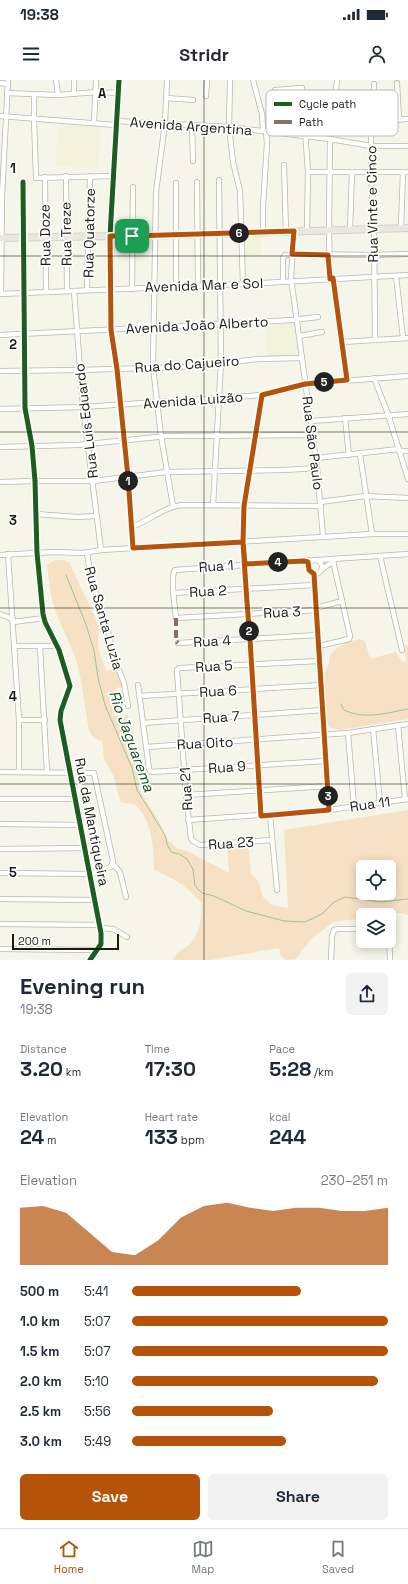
<!DOCTYPE html>
<html lang="en">
<head>
<meta charset="utf-8">
<style>
  :root { --surface:#fff; --page:#f2f2f3; --text:#1f2937; --muted:#747a83; --line:#e0e1e3; --accent:#b45309 }
  body { margin:0; font-family:"Space Grotesk",sans-serif; background:var(--page); color:var(--text); height:100vh; display:flex; flex-direction:column; font-size:15px; white-space:nowrap }
  * { box-sizing:border-box; margin:0 }
  p { font-size:13px; color:var(--muted) }
  .icon { flex:none; width:22px; height:22px; fill:none; stroke:currentColor; stroke-width:2; stroke-linecap:round; stroke-linejoin:round }
  .map { position:relative; height:880px; overflow:hidden }
  .sheet { display:flex; flex-direction:column; background:var(--surface); flex:1 }
  .sheet>* { flex:none }
  .fabs { position:absolute; left:356px; top:780px; display:grid; gap:8px }
  .fabs a { display:grid; place-items:center; width:40px; height:40px; border-radius:6px; background:var(--surface); box-shadow:0 2px 10px #0003; font-size:20px }
  .scale { position:absolute; left:12px; bottom:10px; width:107px; box-sizing:border-box; padding-left:4px; border:2px solid #1a1a12; border-top:0; font-size:11px; line-height:14px; white-space:nowrap; color:#1a1a12; -webkit-text-stroke:3px #fff; paint-order:stroke }
  .pin { position:absolute; display:grid; place-items:center; width:34px; height:34px; color:#fff; margin:-17px; border-radius:8px; box-shadow:0 2px 6px #0006 }
  .km { position:absolute; width:20px; height:20px; margin:-10px; border-radius:50%; background:#222; color:#fff; font-size:11px; line-height:20px; text-align:center }
  .round { display:grid; place-items:center; flex:none; width:42px; height:42px; border-radius:6px; background:var(--page) }
  .headline { display:flex; align-items:center; justify-content:space-between; height:68px; padding:0 20px }
  h1 { font-size:22px; font-weight:700; line-height:30px }
  .figures { display:grid; grid-template-columns:repeat(3,1fr); gap:6px; height:68px; padding:4px 20px }
  .figures div { display:grid; align-content:center }
  .figures b { font-size:20px; font-weight:700 }
  .figures small { font-size:11px; font-weight:400 }
  .figures p { font-size:11px }
  .chart { height:112px; padding:8px 20px }
  .chart p { display:flex; justify-content:space-between }
  .chart svg { width:100%; height:72px; margin-top:4px; fill:var(--accent); opacity:.7 }
  .button { display:flex; gap:8px; margin-top:auto; padding:8px 20px }
  .button a { flex:1; height:46px; border-radius:6px; background:var(--accent); color:#fff; font-size:16px; font-weight:700; line-height:46px; text-align:center }
  .button a+a { background:var(--page); color:var(--text) }
  ul { padding:0 20px; list-style:none; font-size:13px }
  li { display:grid; grid-template-columns:64px 48px 1fr; align-items:center; height:30px }
  li i { height:10px; border-radius:5px; background:var(--accent) }
  .status { display:flex; justify-content:space-between; align-items:center; height:28px; padding:0 20px; background:var(--surface); direction:ltr }
  .status svg { height:11px; fill:currentColor }
  header { display:flex; justify-content:space-between; align-items:center; height:52px; padding:0 20px; background:var(--surface); font-size:18px; font-weight:700 }
  .tab-bar { display:flex; justify-content:space-around; align-items:center; height:56px; border-top:1px solid var(--line); background:var(--surface); font-size:11px; color:var(--muted) }
  .tab-bar a { display:grid; justify-items:center; gap:2px }
  .tab-bar .current { color:var(--accent) }
  .map>svg:first-child { display:block }
</style>
</head>
<body>
<div class="status"><b>19:38</b><svg viewBox="0 0 49 12"><path d="M0 12V9h3v3zM5 12V6h3v6zM10 12V3h3v9zM15 12V0h3v12zM26 1h20v11H26zM47 4h2v5h-2z"/></svg></div>
<header><svg class="icon" aria-label="menu" viewBox="0 0 24 24"><path d="M4 6h16M4 12h16M4 18h16"/></svg>Stridr<svg class="icon" aria-label="person" viewBox="0 0 24 24"><circle cx="12" cy="8" r="4"/><path d="M4 21q1-7 8-7t8 7"/></svg></header>
<div class="map">
<svg width="408" height="880" viewBox="0 0 408 880">
  <rect width="100%" height="100%" fill="#f5f5e9"/>
  <g fill="#f2f3dc">
    <polygon points="59,42 101,45 98,89 55,86"/>
    <polygon points="261,156 261,178 245,178 243,157"/>
    <polygon points="295,243 300,276 267,276 265,245"/>
  </g>
  <g fill="#f7e1c4" fill-rule="evenodd">
    <path d="M55 480H61L69 482 95 537 99 549 98 568 106 591 115 589 123 607 116 608 112 627 114 636 128 635 140 711 157 738 168 760 177 768 187 771 229 793 227 765 248 764 251 794 258 801 263 817 272 825 288 828 284 750 408 730V835L402 833 363 835V838L333 842 310 860 296 879 286 880 281 876 279 868 210 880H173C176 871 185 869 191 863 201 852 201 837 202 823 185 805 177 800 154 790 154 769 152 741 136 725L121 722 118 714 114 697 104 679 102 661C86 656 89 646 86 632 83 617 82 602 78 587 73 567 62 550 55 530 50 516 49 501 47 485ZM363 787H389V813H363Z"/>
    <polygon points="359,559 365,561 369,576 373,578 396,572 402,582 404,582 406,580 404,565 408,565 408,639 340,650 331,648 327,644 324,595 329,584 330,575 338,567 349,562"/>
  </g>
  <g fill="none" stroke-linecap="round" stroke-linejoin="round">
    <g stroke="#99c49b" stroke-width="1">
      <polyline points="66,495 85,542 94,570 98,598 105,625 132,688 137,710 165,755 167,764 171,772 179,774 187,779 193,789 195,806 202,813 214,816 246,831 284,841 305,842 322,834 334,822 345,817 381,822 408,819"/>
      <path d="M341 624 344 630C365 640 386 633 408 629"/>
    </g>
    <g stroke="#b8b8ae" stroke-width="6">
      <g id="minor">
        <polyline points="56,0 58,15"/>
        <polyline points="119,0 110,156 111,250 117,289 123,360 128,397 133,468"/>
        <polyline points="167,0 165,43 156,112 153,287 161,356 173,426"/>
        <polyline points="230,0 229,47 233,82 240,111 243,204"/>
        <polyline points="253,0 262,34 263,50"/>
        <polyline points="0,3 8,4"/>
        <polyline points="397,3 399,40"/>
        <polyline points="374,4 374,18 371,40 371,93 374,148 375,260"/>
        <polyline points="275,10 302,8 308,92 307,150"/>
        <polyline points="7,13 58,15 97,12 118,13"/>
        <polyline points="74,14 74,0"/>
        <polyline points="34,15 34,38 36,98 113,96"/>
        <polyline points="206,16 207,0"/>
        <polyline points="166,18 193,20"/>
        <polyline points="284,29 322,28 371,40 408,39"/>
        <polyline points="334,31 337,0"/>
        <polyline points="0,36 116,45"/>
        <polyline points="116,41 229,47 330,59 371,66 408,66"/>
        <polyline points="94,43 96,0"/>
        <polyline points="192,45 193,81"/>
        <polyline points="284,85 286,151"/>
        <polyline points="308,92 408,92"/>
        <polyline points="66,96 67,211"/>
        <polyline points="45,97 46,212"/>
        <polyline points="23,102 25,328 32,366 35,401 37,473 43,534 45,542 59,570 70,606 61,631 60,640 101,853 101,864 90,880"/>
        <polyline points="197,102 198,206"/>
        <polyline points="176,103 176,207"/>
        <polyline points="401,148 403,92"/>
        <polyline points="350,149 352,92"/>
        <polyline points="294,151 291,198 317,388 323,456"/>
        <polyline points="263,152 263,127 267,64 266,51"/>
        <polyline points="292,174 374,175 408,174"/>
        <polyline points="396,196 403,258"/>
        <polyline points="333,198 347,300"/>
        <polyline points="330,199 329,150 330,59"/>
        <polyline points="283,202 283,178 285,175 292,175"/>
        <polyline points="132,209 133,107"/>
        <polyline points="87,210 90,96"/>
        <polyline points="74,211 83,327 101,470"/>
        <polyline points="0,214 243,204 408,195"/>
        <polyline points="1,214 2,116 8,0"/>
        <polyline points="0,255 221,244 292,240 318,237"/>
        <polyline points="299,256 322,252"/>
        <polyline points="342,262 408,258"/>
        <polyline points="0,291 79,290 185,287 259,279 302,278"/>
        <polyline points="374,298 388,334 408,399"/>
        <polyline points="0,329 83,327 262,315 305,304 408,296"/>
        <polyline points="345,338 349,375"/>
        <polyline points="311,341 408,334"/>
        <polyline points="0,367 78,365 167,356 312,355"/>
        <polyline points="400,371 408,371"/>
        <polyline points="360,374 372,454"/>
        <polyline points="316,378 399,369"/>
        <polyline points="0,402 35,401 93,401 167,392 284,390 317,388"/>
        <polyline points="320,422 365,416 408,418"/>
        <polyline points="213,425 221,282 219,100"/>
        <polyline points="36,434 77,437 97,436"/>
        <path d="M132 447C150 440 164 427 182 425L321 426"/>
        <polyline points="87,473 91,499 106,543 115,580 124,603 128,626"/>
        <polyline points="8,474 19,640 19,692"/>
        <polyline points="0,475 54,472 83,473 101,470 372,454 408,454"/>
        <polyline points="380,476 402,570"/>
        <path d="M313 480 175 490C170 497 175 528 176 538L316 530"/>
        <polyline points="317,480 408,474"/>
        <circle cx="315" cy="487" r="7"/>
        <polyline points="321,490 335,480"/>
        <polyline points="314,494 329,730"/>
        <polyline points="174,513 314,505"/>
        <polyline points="316,528 342,521"/>
        <polyline points="0,534 13,539"/>
        <polyline points="13,542 44,538"/>
        <polyline points="178,563 318,555"/>
        <polyline points="15,566 57,566"/>
        <polyline points="319,566 349,559 350,556 333,481"/>
        <polyline points="40,567 47,692"/>
        <polyline points="138,605 149,689 151,692 326,681"/>
        <polyline points="140,616 321,605"/>
        <polyline points="19,640 45,640"/>
        <polyline points="143,643 323,630"/>
        <polyline points="398,645 405,719"/>
        <polyline points="373,649 380,723"/>
        <polyline points="348,653 354,726"/>
        <polyline points="146,667 348,653 408,644"/>
        <polyline points="0,692 94,693 113,781 111,787 90,794 0,793"/>
        <polyline points="186,715 328,706"/>
        <polyline points="0,719 75,719"/>
        <polyline points="270,735 277,810"/>
        <polyline points="261,736 243,462 244,426 262,315"/>
        <polyline points="188,740 329,730 408,719"/>
        <polyline points="0,744 81,745"/>
        <polyline points="272,760 200,765 193,761 191,758 186,715 177,590 179,588 319,581"/>
        <polyline points="0,769 85,768"/>
        <polyline points="113,784 120,792 126,817"/>
        <polyline points="0,819 95,820"/>
        <polyline points="0,844 100,845"/>
        <polyline points="101,848 113,849 127,857"/>
        <polyline points="389,852 390,880"/>
        <polyline points="0,869 98,870"/>
        <polyline points="331,880 332,856 334,850 338,849 363,849"/>
      </g>
    </g>
    <g stroke="#d2d2cc" stroke-width="8">
      <polyline id="major" points="0,158 177,155 408,148"/>
    </g>
    <use href="#minor" stroke="#fefefc" stroke-width="4.5"/>
    <use href="#major" stroke="#eae8e0" stroke-width="6"/>
    <polyline stroke="#8d6e63" stroke-width="4" stroke-dasharray="8 4" stroke-linecap="butt" points="176,538 176,561 178,563"/>
    <g stroke="#fff" stroke-width="8">
      <g id="cycleway">
        <polyline points="119,0 110,156 111,250 117,289 123,360 128,397 133,468"/>
        <polyline points="23,102 25,328 32,366 35,401 37,473 43,534 45,542 59,570 70,606 61,631 60,640 101,853 101,864 90,880"/>
      </g>
    </g>
    <use href="#cycleway" stroke="#1b5e20" stroke-width="5"/>
  </g>
  <g fill="none" stroke-linecap="round" stroke-linejoin="round">
    <g stroke="#fff" stroke-width="8">
      <path id="route" d="M132 156H110L111 250 117 289 128 397 133 468 243 462C245 494 247 526 250 559L261 736 329 730 314 494 309 490 308 482 304 481 245 484 243 462 244 426 262 315 305 304 347 300 333 198 330 199 328 175 292 174 294 151 132 156"/>
    </g>
    <use href="#route" stroke="#b45309" stroke-width="5"/>
  </g>
  <path fill="none" stroke="#1a1a12" stroke-width="1" stroke-opacity="0.55" d="M204 0V880M0 176H408M0 352H408M0 528H408M0 704H408"/>
  <g text-anchor="middle" dominant-baseline="central" stroke-width="3.5" stroke-linejoin="round" paint-order="stroke">
    <g font-size="14" fill="#1a1a12" stroke="#fff">
      <text transform="translate(191 46) rotate(4)">Avenida Argentina</text>
      <text transform="translate(372 124) rotate(-91)">Rua Vinte e Cinco</text>
      <text transform="translate(89 153) rotate(-89)">Rua Quatorze</text>
      <text transform="translate(66 154) rotate(-91)">Rua Treze</text>
      <text transform="translate(45 155) rotate(-91)">Rua Doze</text>
      <text transform="translate(204 205) rotate(-2)">Avenida Mar e Sol</text>
      <text transform="translate(197 245) rotate(-3)">Avenida João Alberto</text>
      <text transform="translate(187 284) rotate(-4)">Rua do Cajueiro</text>
      <text transform="translate(193 320) rotate(-4)">Avenida Luizão</text>
      <text transform="translate(86 341) rotate(-97)">Rua Luís Eduardo</text>
      <text transform="translate(313 363) rotate(83)">Rua São Paulo</text>
      <text transform="translate(216 486) rotate(-4)">Rua 1</text>
      <text transform="translate(208 511) rotate(-3)">Rua 2</text>
      <text transform="translate(282 532) rotate(-3)">Rua 3</text>
      <text transform="translate(104 538) rotate(74)">Rua Santa Luzia</text>
      <text transform="translate(212 561) rotate(-3)">Rua 4</text>
      <text transform="translate(214 586) rotate(-3)">Rua 5</text>
      <text transform="translate(218 611) rotate(-3)">Rua 6</text>
      <text transform="translate(221 637) rotate(-4)">Rua 7</text>
      <text transform="translate(205 663) rotate(-3)">Rua Oito</text>
      <text transform="translate(227 687) rotate(-4)">Rua 9</text>
      <text transform="translate(186 709) rotate(-94)">Rua 21</text>
      <text transform="translate(370 724) rotate(-8)">Rua 11</text>
      <text transform="translate(92 742) rotate(79)">Rua da Mantiqueira</text>
      <text transform="translate(231 763) rotate(-4)">Rua 23</text>
    </g>
    <g font-size="15" font-style="italic" fill="#0b4f1d" stroke="#fff">
      <text transform="translate(132 661) rotate(70)">Rio Jaguarema</text>
    </g>
  </g>
  <rect x="266" y="10" width="132" height="46" rx="6" fill="#fff" stroke="#babab8" stroke-width="1"/>
  <rect x="274" y="22" width="18" height="4" fill="#1b5e20"/>
  <rect x="274" y="40" width="18" height="4" fill="#8d6e63"/>
  <g font-size="11" fill="#1a1a12">
    <text x="299" y="28">Cycle path</text>
    <text x="299" y="46">Path</text>
  </g>
  <g font-size="13" text-anchor="middle" font-weight="bold" fill="#1a1a12" stroke="#fff" stroke-width="3.5" stroke-linejoin="round" paint-order="stroke">
    <text x="102" y="18">A</text>
    <text x="13" y="93">1</text>
    <text x="13" y="269">2</text>
    <text x="13" y="445">3</text>
    <text x="13" y="621">4</text>
    <text x="13" y="797">5</text>
  </g>
</svg>
<div class="fabs">
<a><svg class="icon" aria-label="locate" viewBox="0 0 24 24"><circle cx="12" cy="12" r="6"/><path d="M12 2v4M12 18v4M2 12h4M18 12h4"/></svg></a>
<a><svg class="icon" aria-label="layers" viewBox="0 0 24 24"><path d="M12 4l9 5-9 5-9-5zM3 14l9 5 9-5"/></svg></a>
</div>
<div class="scale">200 m</div>
<div class="pin" style="left:132px;top:156px;background:#1e9e55"><svg class="icon" aria-label="arrive" viewBox="0 0 24 24"><path d="M6 21V4h12l-3 4 3 4H6"/></svg></div>
<b class="km" style="left:128px;top:401px">1</b>
<b class="km" style="left:249px;top:551px">2</b>
<b class="km" style="left:328px;top:716px">3</b>
<b class="km" style="left:278px;top:482px">4</b>
<b class="km" style="left:324px;top:302px">5</b>
<b class="km" style="left:239px;top:153px">6</b>
</div>
<section class="sheet">
<div class="headline"><div><h1>Evening run</h1><p>19:38</p></div><a class="round"><svg class="icon" aria-label="share" viewBox="0 0 24 24"><path d="M12 15V3M7 8l5-5 5 5M5 13v7h14v-7"/></svg></a></div>
<div class="figures">
<div><p>Distance</p><b>3.20<small> km</small></b></div>
<div><p>Time</p><b>17:30</b></div>
<div><p>Pace</p><b>5:28<small> /km</small></b></div>
</div>
<div class="figures">
<div><p>Elevation</p><b>24<small> m</small></b></div>
<div><p>Heart rate</p><b>133<small> bpm</small></b></div>
<div><p>kcal</p><b>244</b></div>
</div>
<div class="chart"><p><span>Elevation</span>230–251 m</p>
<svg viewBox="0 0 160 44" preserveAspectRatio="none"><path d="M0 44V9L10 8L20 12L30 24L40 36L50 38L60 29L70 15L80 8L90 6L100 9L110 11L120 9L130 9L140 11L150 11L160 9V44z"/></svg>
</div>
<ul>
<li><b>500 m</b>5:41<i style="width:66%"></i></li>
<li><b>1.0 km</b>5:07<i style="width:100%"></i></li>
<li><b>1.5 km</b>5:07<i style="width:100%"></i></li>
<li><b>2.0 km</b>5:10<i style="width:96%"></i></li>
<li><b>2.5 km</b>5:56<i style="width:55%"></i></li>
<li><b>3.0 km</b>5:49<i style="width:60%"></i></li>
</ul>
<div class="button"><a>Save</a><a>Share</a></div>
</section>
<nav class="tab-bar">
<a class="current"><svg class="icon" aria-label="home" viewBox="0 0 24 24"><path d="M3 11l9-7 9 7M6 9v11h12V9"/></svg>Home</a>
<a><svg class="icon" aria-label="map" viewBox="0 0 24 24"><path d="M3 6l6-2 6 2 6-2v14l-6 2-6-2-6 2zM9 4v14M15 6v14"/></svg>Map</a>
<a><svg class="icon" aria-label="saved" viewBox="0 0 24 24"><path d="M7 4h10v16l-5-4-5 4z"/></svg>Saved</a>
</nav>
</body>
</html>
